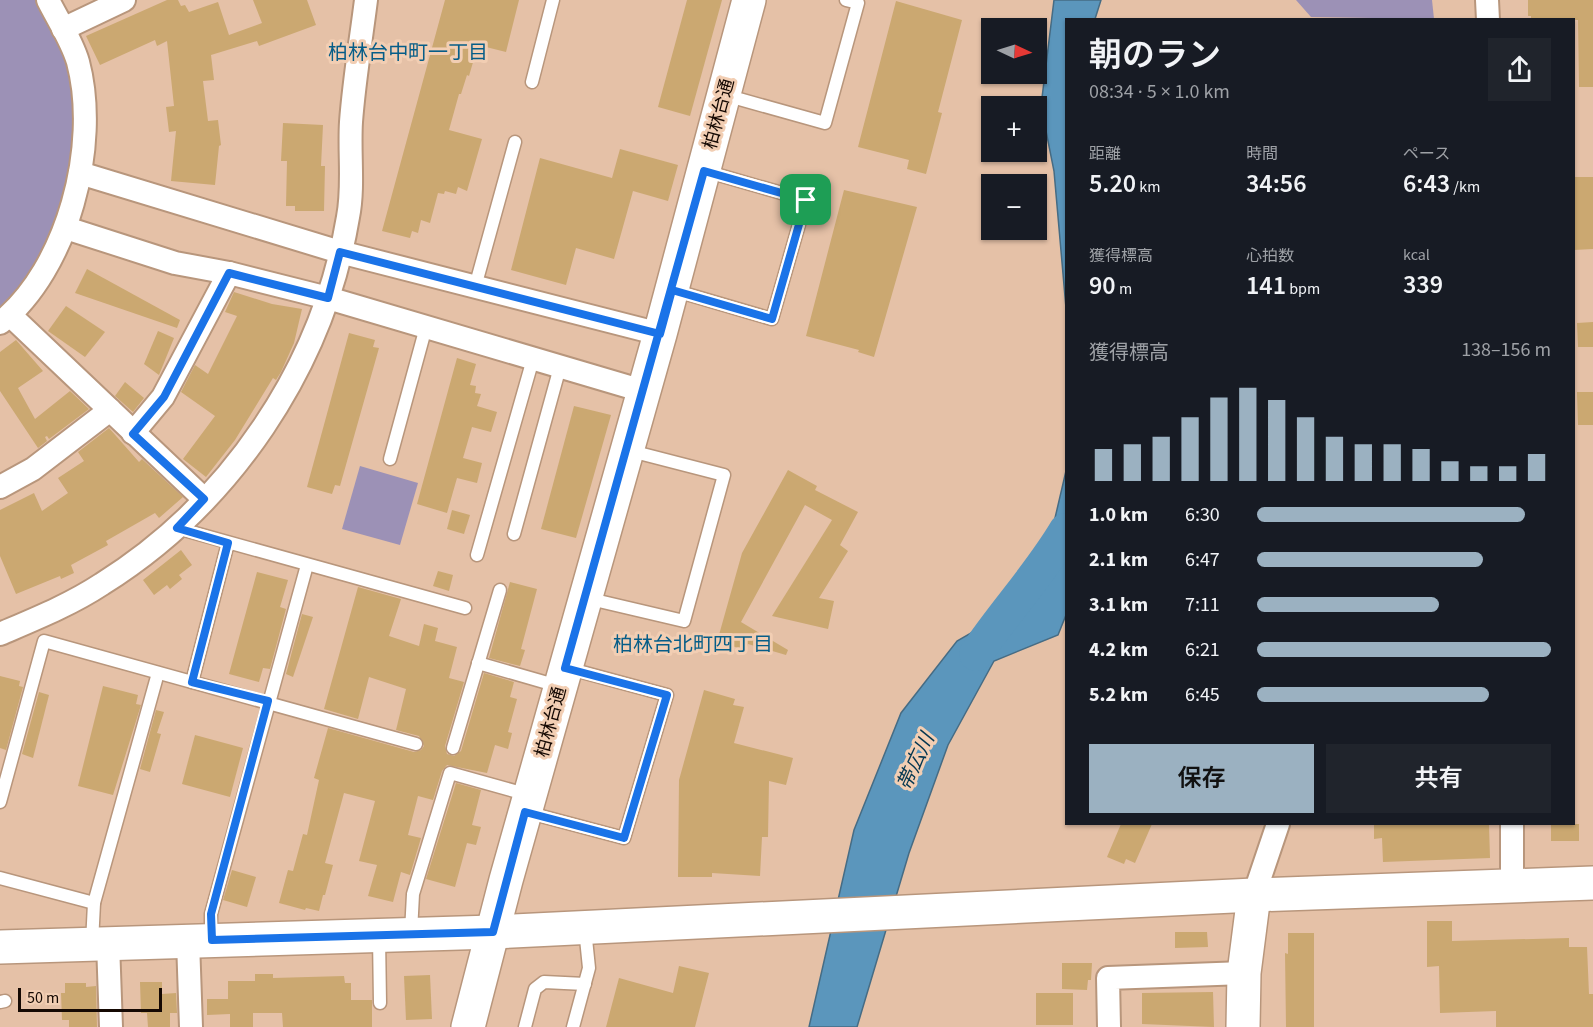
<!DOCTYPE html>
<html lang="ja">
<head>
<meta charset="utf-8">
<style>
  :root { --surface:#171b24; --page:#20242c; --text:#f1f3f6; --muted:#9ea1a6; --accent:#9bb1c1 }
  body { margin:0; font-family:"Source Sans 3","Noto Sans JP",sans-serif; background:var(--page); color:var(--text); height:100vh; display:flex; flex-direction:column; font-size:22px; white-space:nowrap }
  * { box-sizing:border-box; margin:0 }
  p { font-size:20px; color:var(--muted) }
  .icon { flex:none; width:33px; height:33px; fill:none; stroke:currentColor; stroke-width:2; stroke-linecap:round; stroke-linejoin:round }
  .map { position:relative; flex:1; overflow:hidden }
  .sheet { position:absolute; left:1065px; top:18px; width:510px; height:807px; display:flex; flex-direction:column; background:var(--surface); border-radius:0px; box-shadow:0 2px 4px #0004 }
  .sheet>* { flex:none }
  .needle { width:39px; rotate:94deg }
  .fabs { position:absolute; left:981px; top:18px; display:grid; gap:12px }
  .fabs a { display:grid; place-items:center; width:66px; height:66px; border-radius:0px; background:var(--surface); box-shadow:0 2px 4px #0004; font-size:30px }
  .scale { position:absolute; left:18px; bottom:15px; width:144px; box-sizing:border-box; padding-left:6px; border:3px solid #150903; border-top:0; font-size:16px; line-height:21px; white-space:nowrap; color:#150903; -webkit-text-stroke:4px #f2ceb3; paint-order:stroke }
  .pin { position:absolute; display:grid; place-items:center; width:51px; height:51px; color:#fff; margin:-26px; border-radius:12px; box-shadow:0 3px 9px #0006 }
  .round { display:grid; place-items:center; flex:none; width:63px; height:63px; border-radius:0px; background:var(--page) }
  .head { display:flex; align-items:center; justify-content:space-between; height:102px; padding:0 24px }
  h1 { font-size:33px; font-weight:600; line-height:45px }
  .metrics { display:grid; grid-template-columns:repeat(3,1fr); gap:9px; height:102px; padding:6px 24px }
  .metrics div { display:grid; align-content:center }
  .metrics b { font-size:26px; font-weight:600 }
  .metrics small { font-size:16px; font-weight:400 }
  .metrics p { font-size:16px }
  .chart { height:168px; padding:12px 24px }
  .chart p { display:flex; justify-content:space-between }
  .chart svg { width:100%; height:108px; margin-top:6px; stroke:var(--accent); stroke-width:6 }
  .button { display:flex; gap:12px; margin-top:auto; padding:12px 24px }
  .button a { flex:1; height:69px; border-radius:0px; background:var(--accent); color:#111; font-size:24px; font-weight:600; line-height:69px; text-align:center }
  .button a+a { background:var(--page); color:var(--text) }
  ul { padding:0 24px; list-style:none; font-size:20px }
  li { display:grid; grid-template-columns:96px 72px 1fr; align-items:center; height:45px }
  li i { height:15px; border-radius:8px; background:var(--accent) }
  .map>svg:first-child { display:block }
</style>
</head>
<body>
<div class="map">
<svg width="1593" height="1027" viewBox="0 0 1593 1027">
  <rect width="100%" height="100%" fill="#e5c1a7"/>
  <g fill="#9c91b6">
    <polygon points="0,0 48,0 84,108 66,228 0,323"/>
    <polygon points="1296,0 1432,0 1434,19 1311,17"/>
    <polygon points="360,466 418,483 400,545 342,529"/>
  </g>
  <g fill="#5b96bc" stroke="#466c84" stroke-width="1.5">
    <polygon points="1054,0 1101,0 1095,19 1066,20 1066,308 1054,171 1041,106"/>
    <polygon points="1066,447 1066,615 1058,635 994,661 948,745 909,853 857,1027 809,1027 854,830 901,713 957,641 1037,595 1066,471"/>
  </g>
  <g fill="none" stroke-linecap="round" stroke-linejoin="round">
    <path stroke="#5b96bc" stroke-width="34" d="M976 654C1005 611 1040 574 1066 530"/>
  </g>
  <g fill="#cba871">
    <polygon points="167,0 178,0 181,6 185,5 189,12 218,2 229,35 262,23 253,0 307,0 316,25 259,46 257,41 211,55 214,80 203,81 208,121 218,120 221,145 219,146 215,185 171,181 176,131 169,132 166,107 174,106 167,41 157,46 155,40 100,65 86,36"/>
    <polygon points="445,0 519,0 506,52 478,45 469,76 467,75 461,94 459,94 449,130 482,139 467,191 458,187 456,194 445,191 444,194 438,193 430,223 421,220 418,233 412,231 410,238 382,231"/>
    <polygon points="687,0 722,0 690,116 658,107"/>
    <polygon points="1528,0 1593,0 1593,87 1579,87 1578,20 1531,20 1531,16 1528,16"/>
    <polygon points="896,1 962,20 938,112 942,113 926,174 907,169 909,160 858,147"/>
    <polygon points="283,123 323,125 321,166 325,166 324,211 295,211 295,206 286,206 287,161 281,161"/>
    <polygon points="620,149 678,165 668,201 633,191 614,259 576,248 566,285 511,270 540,158 612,178"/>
    <polygon points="1574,177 1593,177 1593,249 1574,250"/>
    <polygon points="844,190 917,207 874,357 858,352 859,350 806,336"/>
    <polygon points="87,269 180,320 177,328 75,293"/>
    <polygon points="234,292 272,304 302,309 294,343 281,372 276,380 273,378 235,440 206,477 183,459 215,416 181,392 195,365 208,374 237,316 225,312"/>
    <polygon points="66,306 105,332 85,357 48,331"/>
    <polygon points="1593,322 1593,347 1578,347 1577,323"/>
    <polygon points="158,331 174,338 159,375 144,364"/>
    <polygon points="349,333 375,340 373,347 379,348 340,486 335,485 332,494 307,487"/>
    <polygon points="16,340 43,371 18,388 35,419 70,391 89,409 49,439 47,436 45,437 47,441 38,448 0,391 0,352"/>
    <polygon points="457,358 476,364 470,385 476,386 475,393 481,394 477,406 497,412 491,432 472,427 463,458 482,463 477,483 457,478 447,513 417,504"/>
    <polygon points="125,382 144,398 133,412 115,396"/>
    <polygon points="1577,392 1593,392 1593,425 1578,425"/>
    <polygon points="574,406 611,415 576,538 541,529"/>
    <polygon points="109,428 139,462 142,459 183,497 159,518 155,513 106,541 108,545 71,565 74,573 61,579 60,576 16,594 0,556 0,510 34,493 42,511 68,493 58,478 84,461 78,452"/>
    <polygon points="788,470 817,486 815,490 858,512 840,545 848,551 819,598 834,601 828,629 772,616 832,520 805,505 741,622 788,650 786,655 748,644 746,650 717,642 742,553"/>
    <polygon points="452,510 470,515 464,534 447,529"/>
    <polygon points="181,550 192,565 179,575 182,579 170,589 167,585 154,595 143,580"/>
    <polygon points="438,571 453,575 449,591 433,586"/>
    <polygon points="257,572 288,580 280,607 286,609 270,669 263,668 259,682 229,674"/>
    <polygon points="510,582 537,589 521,649 525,650 520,666 489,658"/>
    <polygon points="358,587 401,599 389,636 419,646 424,624 438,628 435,641 457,647 449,678 464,682 445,746 447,754 454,756 461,751 484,673 514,682 510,697 517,699 508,732 512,733 508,749 495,745 487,773 447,765 442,771 433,800 418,796 408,835 421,838 410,875 401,872 393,902 368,896 377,865 359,861 375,801 344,793 325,863 333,865 325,895 323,895 319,911 306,908 305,910 279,903 288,870 293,871 303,834 307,835 319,780 314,778 328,728 414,752 421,750 424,746 419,736 396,730 406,689 369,677 358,719 324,709"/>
    <polygon points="302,614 313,617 293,677 286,674"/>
    <polygon points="0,676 20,681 19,686 23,687 6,750 0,748"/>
    <polygon points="103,686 138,695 136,704 141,705 113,795 78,786"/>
    <polygon points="704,690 735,699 733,705 744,707 734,743 793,758 786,785 769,781 768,837 762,837 760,876 712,873 712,877 678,877 679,780"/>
    <polygon points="39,692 49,695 33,758 22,754"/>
    <polygon points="156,710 164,712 157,733 161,734 150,772 140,769"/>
    <polygon points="195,735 243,748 230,797 182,784"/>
    <polygon points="456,783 481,790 472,825 481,827 476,845 467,843 455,887 426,879"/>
    <polygon points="1121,824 1152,824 1135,863 1126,859 1124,864 1107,857"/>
    <polygon points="1374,824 1489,825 1490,858 1383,862 1382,838 1374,839"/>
    <rect x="1551" y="824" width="28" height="17"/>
    <polygon points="232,870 256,877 247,907 223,900"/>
    <polygon points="1427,921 1452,921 1452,941 1569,938 1569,947 1587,947 1589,994 1593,994 1593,1027 1496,1027 1496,1011 1440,1013 1439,966 1427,967"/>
    <polygon points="1175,932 1207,932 1208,947 1175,948"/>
    <polygon points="1288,933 1314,933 1314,1027 1286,1027 1285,953 1288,954"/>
    <polygon points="1062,963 1092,963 1091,980 1088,980 1087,990 1062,989"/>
    <polygon points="679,966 709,973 695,1027 606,1027 619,978 673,993"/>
    <polygon points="255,974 273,974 273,978 344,976 345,983 351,983 351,1000 372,1000 372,1027 283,1027 282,1013 253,1013 253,1027 230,1027 230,1014 207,1015 207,999 228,999 228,981 255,981"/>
    <polygon points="430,975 432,1019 406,1020 404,976"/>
    <polygon points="140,982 162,982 162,994 176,993 177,1013 170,1013 170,1027 148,1027 147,1013 141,1013"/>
    <polygon points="65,983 86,983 86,987 96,986 97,1027 69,1027 69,1020 62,1020 61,993 65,993"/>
    <polygon points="1213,992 1214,1027 1142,1024 1142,993"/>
    <rect x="1036" y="993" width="37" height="32"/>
  </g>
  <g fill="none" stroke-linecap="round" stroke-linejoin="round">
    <g stroke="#b8967c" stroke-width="15">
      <g id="lane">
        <polyline points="532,82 553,0"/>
        <polyline points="725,95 825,123 858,3 846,0"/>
        <polyline points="475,287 515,142"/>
        <polyline points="673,290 772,319 806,200 705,171"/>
        <polyline points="390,459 426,327"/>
        <polyline points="177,528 465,608"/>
        <polyline points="514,534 560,367"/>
        <polyline points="477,555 533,359"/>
        <polyline points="586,598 684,621 724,475 627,450"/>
        <polyline points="478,663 558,686"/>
        <polyline points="192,682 228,543"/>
        <polyline points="453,748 500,590"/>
        <polyline points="0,802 44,641 416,744"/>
        <polyline points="526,812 624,838 667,695 567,668"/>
        <polyline points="0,878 94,903 158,673"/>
        <polyline points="411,932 413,894 450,773 529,795"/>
        <polyline points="379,937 380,1003"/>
        <polyline points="211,938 211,914 307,565"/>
        <polyline points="92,943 94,903"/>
        <polyline points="0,1002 5,1001"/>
        <polyline points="525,1027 535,989 544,982 585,984"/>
        <polyline points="573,1027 589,968 585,929"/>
      </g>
    </g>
    <g stroke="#b8967c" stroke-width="26">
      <g id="street">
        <polyline points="1487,0 1488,20"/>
        <polyline points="63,29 124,0"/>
        <polyline points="80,173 340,252 660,334"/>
        <polyline points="66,228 175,263 229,273 328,298 643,391"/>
        <polyline points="10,315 204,499"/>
        <path d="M0 323C68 269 100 145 78 62 72 41 58 20 48 0"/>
        <polyline points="133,433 163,397 229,273"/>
        <polyline points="0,487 33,469 110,410"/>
        <path d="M0 634C35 619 70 605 102 584 230 504 323 367 348 217 354 187 349 153 351 122 354 81 361 40 366 0"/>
        <polyline points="1512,824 1512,884"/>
        <polyline points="1254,895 1278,824"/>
        <polyline points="188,941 191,1027"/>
        <polyline points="108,943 111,1027"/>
        <polyline points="1109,1027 1108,978 1244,973"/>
      </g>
    </g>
    <g stroke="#b8967c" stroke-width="36">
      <g id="secondary">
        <polyline points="0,947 493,932 1254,895 1593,883"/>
        <polyline points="468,1027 506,880 660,334 749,0"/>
        <polyline points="1243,1027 1244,973 1254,895"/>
      </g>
    </g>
    <use href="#lane" stroke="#fff" stroke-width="12"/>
    <use href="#street" stroke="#fff" stroke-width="22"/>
    <use href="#secondary" stroke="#fff" stroke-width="33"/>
  </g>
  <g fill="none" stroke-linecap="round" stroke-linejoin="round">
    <g stroke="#fff" stroke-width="12">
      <polyline id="route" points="806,200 772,319 672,290 660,334 340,252 328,298 229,273 164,397 133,434 204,499 177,528 228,543 192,682 268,701 211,914 212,940 493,932 525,812 624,838 667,695 565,668 704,171 806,200"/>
    </g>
    <use href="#route" stroke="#1a73e8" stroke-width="8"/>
  </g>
  <g text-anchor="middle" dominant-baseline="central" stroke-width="6" stroke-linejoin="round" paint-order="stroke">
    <g font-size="18" fill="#150903" stroke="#f2ceb3">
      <text transform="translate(719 114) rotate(-75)">柏林台通</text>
      <text transform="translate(551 722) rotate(-75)">柏林台通</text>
    </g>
    <g font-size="20" fill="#065d88" stroke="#f2ceb3">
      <text x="408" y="53">柏林台中町一丁目</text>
      <text x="693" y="645">柏林台北町四丁目</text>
    </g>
    <g font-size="20" font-style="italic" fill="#033650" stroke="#f2ceb3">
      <text transform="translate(916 762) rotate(-65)">帯広川</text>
    </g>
  </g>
</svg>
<div class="fabs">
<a><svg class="needle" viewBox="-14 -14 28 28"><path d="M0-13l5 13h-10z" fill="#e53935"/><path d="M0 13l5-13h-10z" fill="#9ea1a6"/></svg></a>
<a>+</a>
<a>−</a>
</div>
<div class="scale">50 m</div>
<div class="pin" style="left:806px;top:200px;background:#1e9e55"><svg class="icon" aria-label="arrive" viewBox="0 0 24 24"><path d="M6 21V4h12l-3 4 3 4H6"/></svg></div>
<section class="sheet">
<div class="head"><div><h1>朝のラン</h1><p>08:34 · 5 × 1.0 km</p></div><a class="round"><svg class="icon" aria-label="share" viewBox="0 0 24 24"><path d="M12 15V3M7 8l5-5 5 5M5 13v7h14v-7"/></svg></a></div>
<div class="metrics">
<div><p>距離</p><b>5.20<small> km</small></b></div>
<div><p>時間</p><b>34:56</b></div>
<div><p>ペース</p><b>6:43<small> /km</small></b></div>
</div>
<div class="metrics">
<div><p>獲得標高</p><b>90<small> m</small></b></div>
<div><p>心拍数</p><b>141<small> bpm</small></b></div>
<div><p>kcal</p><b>339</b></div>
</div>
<div class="chart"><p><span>獲得標高</span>138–156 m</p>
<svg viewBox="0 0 160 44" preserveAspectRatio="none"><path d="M5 44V31M15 44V29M25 44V26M35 44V18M45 44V10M55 44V6M65 44V11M75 44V18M85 44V26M95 44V29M105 44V29M115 44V31M125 44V36M135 44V38M145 44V38M155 44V33"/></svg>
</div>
<ul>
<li><b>1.0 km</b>6:30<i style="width:91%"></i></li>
<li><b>2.1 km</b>6:47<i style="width:77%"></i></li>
<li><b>3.1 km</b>7:11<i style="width:62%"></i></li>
<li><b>4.2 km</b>6:21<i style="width:100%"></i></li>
<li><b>5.2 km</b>6:45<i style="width:79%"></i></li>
</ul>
<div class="button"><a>保存</a><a>共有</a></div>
</section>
</div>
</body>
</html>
